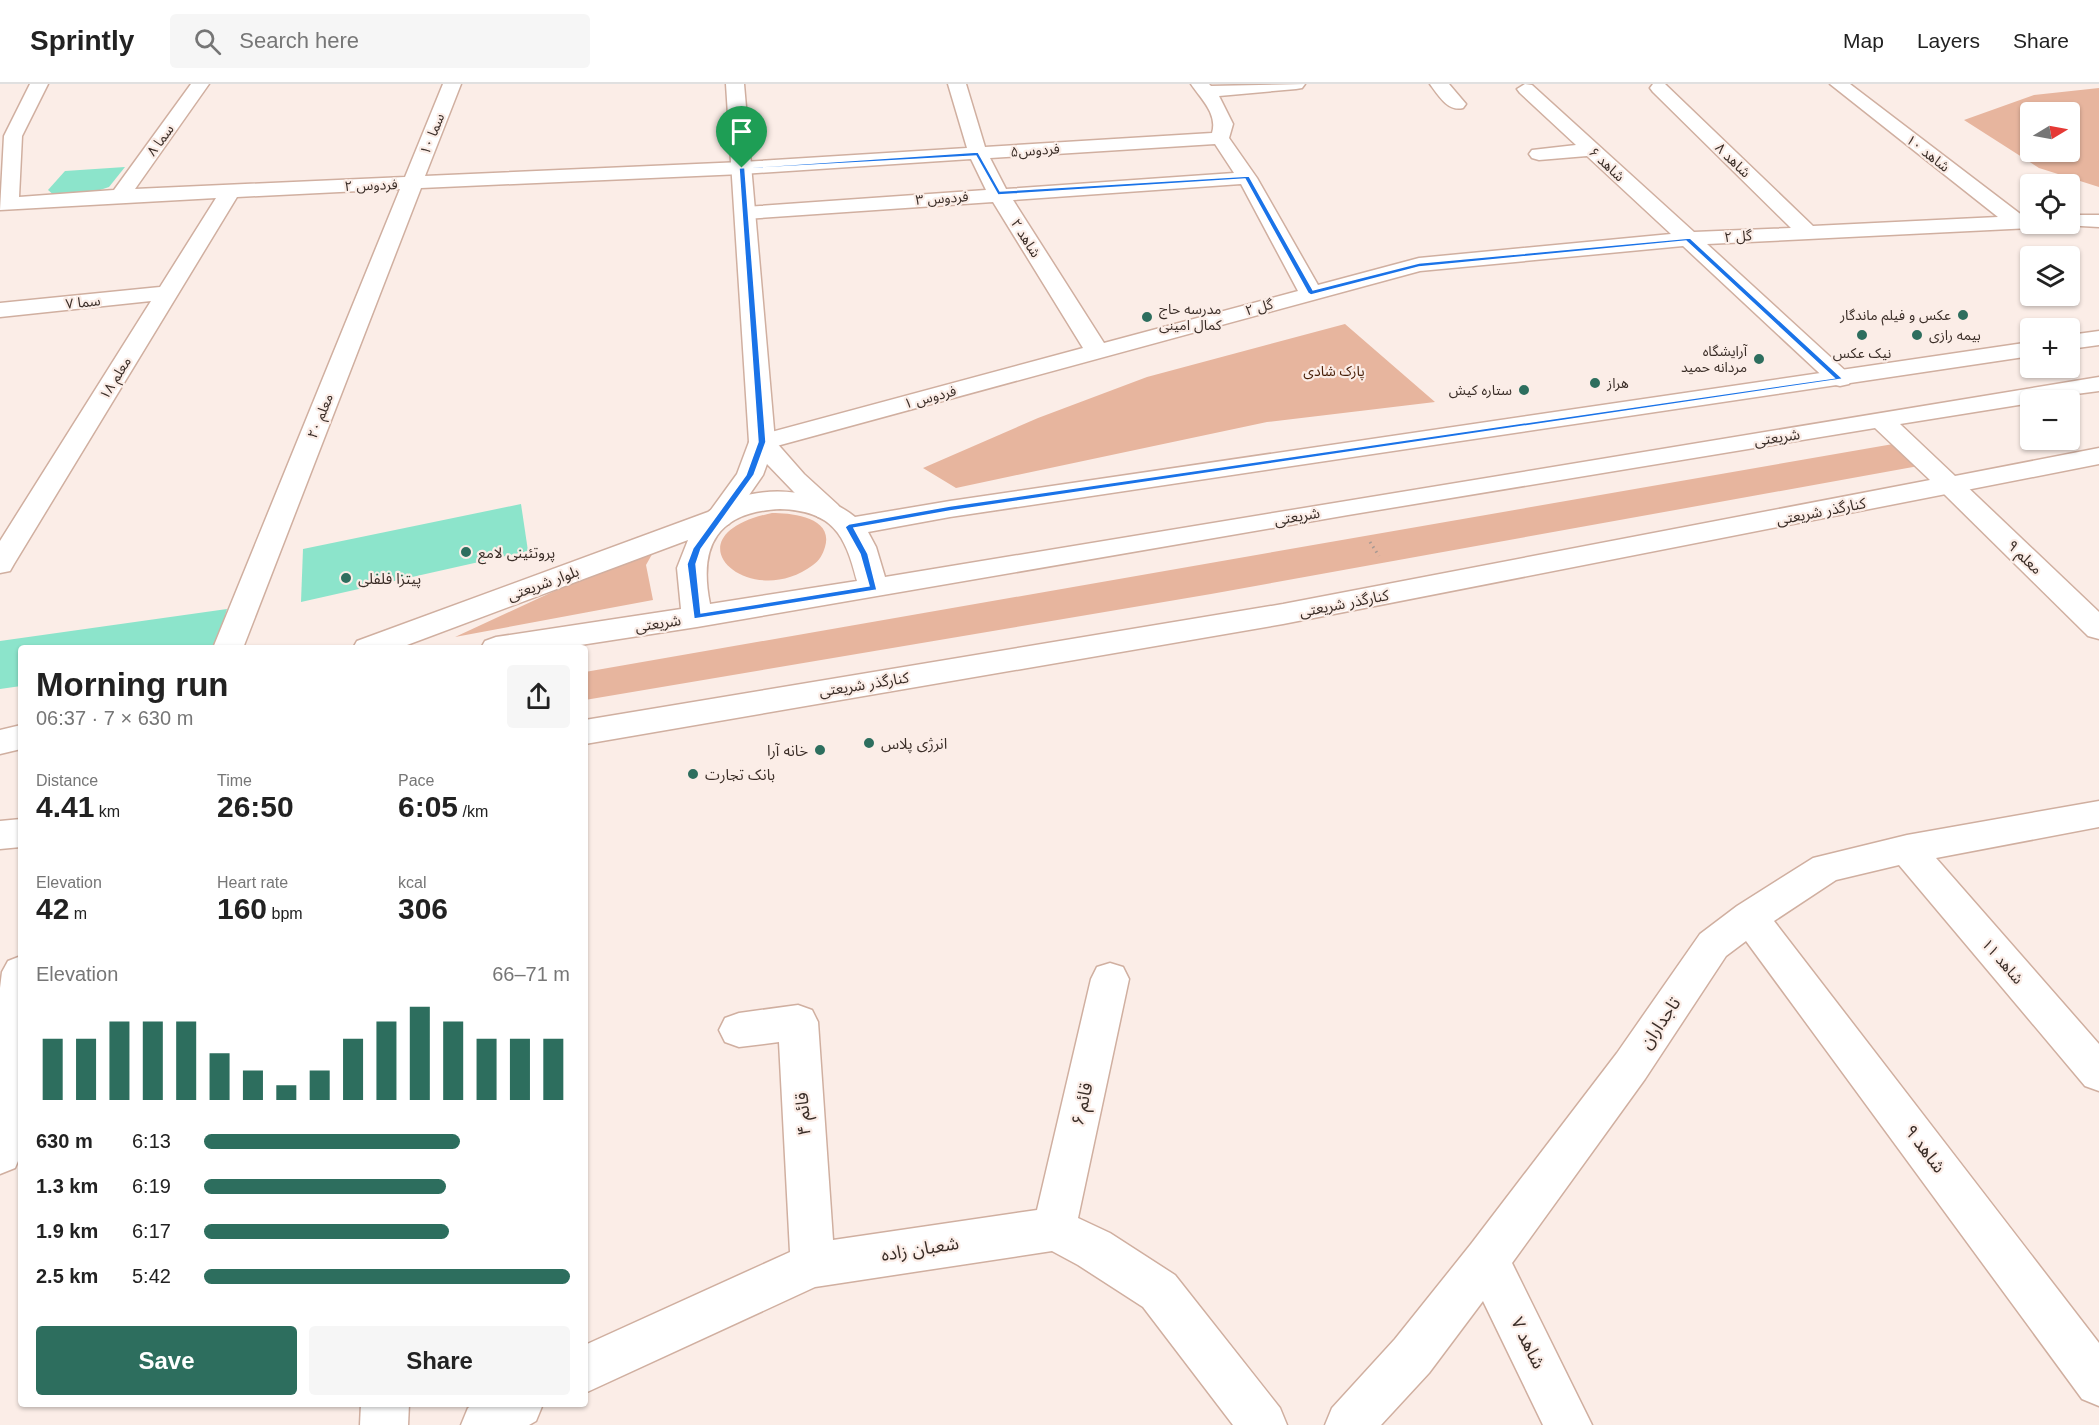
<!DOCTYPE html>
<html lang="en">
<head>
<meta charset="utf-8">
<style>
  :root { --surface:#fff; --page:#f6f6f6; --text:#222; --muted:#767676; --line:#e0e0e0; --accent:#2d6e5e }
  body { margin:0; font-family:Helvetica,"Noto Sans Arabic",sans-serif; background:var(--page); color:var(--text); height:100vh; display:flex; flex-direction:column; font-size:22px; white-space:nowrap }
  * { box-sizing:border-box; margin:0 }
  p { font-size:20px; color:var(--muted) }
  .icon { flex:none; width:33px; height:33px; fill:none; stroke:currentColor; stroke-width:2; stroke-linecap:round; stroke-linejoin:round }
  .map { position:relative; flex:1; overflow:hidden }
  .details { position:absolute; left:18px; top:561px; width:570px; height:762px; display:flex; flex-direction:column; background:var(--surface); border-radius:6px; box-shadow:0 2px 4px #0004 }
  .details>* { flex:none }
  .needle { width:39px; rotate:80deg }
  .fabs { position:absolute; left:2020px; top:18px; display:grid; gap:12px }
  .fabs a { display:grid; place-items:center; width:60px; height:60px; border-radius:6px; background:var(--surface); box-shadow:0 2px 4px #0004; font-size:30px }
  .pin { position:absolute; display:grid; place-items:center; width:51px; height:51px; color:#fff; margin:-62px -26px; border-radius:50% 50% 50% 0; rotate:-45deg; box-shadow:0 0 6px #0007 }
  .pin .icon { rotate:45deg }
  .round { display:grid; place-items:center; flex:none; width:63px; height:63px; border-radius:6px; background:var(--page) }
  .overview { display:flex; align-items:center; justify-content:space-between; height:102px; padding:0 18px }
  h1 { font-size:33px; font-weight:800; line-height:45px }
  .metrics { display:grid; grid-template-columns:repeat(3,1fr); gap:9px; height:102px; padding:6px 18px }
  .metrics div { display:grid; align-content:center }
  .metrics b { font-size:30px; font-weight:800 }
  .metrics small { font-size:16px; font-weight:400 }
  .metrics p { font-size:16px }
  .chart { height:168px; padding:12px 18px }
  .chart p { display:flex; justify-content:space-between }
  .chart svg { width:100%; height:108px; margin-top:6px; stroke:var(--accent); stroke-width:6 }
  .button { display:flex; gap:12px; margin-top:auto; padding:12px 18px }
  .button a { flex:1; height:69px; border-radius:6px; background:var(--accent); color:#fff; font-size:24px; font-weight:800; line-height:69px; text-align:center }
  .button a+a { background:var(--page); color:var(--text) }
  ul { padding:0 18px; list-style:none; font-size:20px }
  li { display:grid; grid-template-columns:96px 72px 1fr; align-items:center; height:45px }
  li i { height:15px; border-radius:8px; background:var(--accent) }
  header { display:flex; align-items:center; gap:36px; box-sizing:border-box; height:84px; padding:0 30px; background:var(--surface); border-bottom:2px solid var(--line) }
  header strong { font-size:28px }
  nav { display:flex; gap:33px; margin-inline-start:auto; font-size:21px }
  .search { width:420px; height:54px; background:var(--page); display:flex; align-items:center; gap:15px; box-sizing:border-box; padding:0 21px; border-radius:6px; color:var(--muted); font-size:22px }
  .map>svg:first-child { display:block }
</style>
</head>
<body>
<header>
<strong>Sprintly</strong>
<div class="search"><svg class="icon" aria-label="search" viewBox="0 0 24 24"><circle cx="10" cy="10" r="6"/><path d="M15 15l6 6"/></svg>Search here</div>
<nav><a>Map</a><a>Layers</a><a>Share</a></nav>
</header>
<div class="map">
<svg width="2099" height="1341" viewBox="0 0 2099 1341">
  <rect width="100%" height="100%" fill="#fbede7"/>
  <g fill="#e7b59e" fill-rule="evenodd">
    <path d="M2099 4V103L2039 84 1964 36 2034 11ZM2031 28H2070V68H2031Z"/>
    <polygon points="1345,240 1435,318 1267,338 956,404 923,384 1038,334 1147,293"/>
    <polygon points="1899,359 1924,381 1211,510 585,616 585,588"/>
    <path d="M772 429C791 429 834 433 825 463 823 470 819 477 813 481 750 529 663 452 772 429Z"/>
    <polygon points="655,465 646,481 653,516 455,553 643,466"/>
  </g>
  <g fill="#8ce4cb">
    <polygon points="125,83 109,103 88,110 55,112 48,106 65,87"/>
    <polygon points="521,420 528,467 301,518 303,465"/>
    <polygon points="227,525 216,564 21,564 21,602 0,605 0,557"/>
  </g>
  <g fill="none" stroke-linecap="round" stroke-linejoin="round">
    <g stroke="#d0afa0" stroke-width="3">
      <g id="street">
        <path d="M30 0H48L22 52 19 113 114 106 191 0H209L135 105 405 93 443 0H461L425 92 742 78 967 64 948 0H966L985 63 1212 49C1218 30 1201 15 1191 0H1209L1211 2 1305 0 1302 4 1296 5 1219 12 1233 40 1229 54 1257 94 1318 201 1419 174 1671 150 1587 72 1539 76 1532 74 1529 70 1532 66 1576 61 1520 9 1517 5 1525 0 1532 1 1694 148 1791 144 1653 8 1650 4 1653 0H1665L1813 142 1998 133 1830 0H1850L2023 132H2031V140H2040L2031 144 1707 160 1849 290 1852 295 1849 300 1840 302 1831 300 1683 162 1420 187 762 366 753 363 749 358 753 353 1083 264 993 118 745 135 738 133 735 129 738 125 745 123 986 106 971 75 742 90 421 104 243 564H213L400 105 237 113 14 480 10 487 0 489V457L151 217 0 233V219L160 203 216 114 0 126 4 52ZM1215 60 1234 89 1006 105 990 74ZM1241 100 1298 207 1104 259 1013 116Z"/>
        <path d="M1430 0H1449L1466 20 1463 24C1448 28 1438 11 1430 0Z"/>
        <polygon points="2070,131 2099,131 2099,143 2063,141 2061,140 2070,140"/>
        <polygon points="1950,393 1959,395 2099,528 2099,555 2088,552 1941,407 1937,401 1941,395"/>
        <polygon points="2099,717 2099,743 1936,774 2099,960 2099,1007 2085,1002 1899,781 1836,796 1774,837 2099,1259 2099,1322 2082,1315 1746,857 1726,872 1645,995 1512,1179 1592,1341 1543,1341 1483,1217 1429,1289 1381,1341 1325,1341 1332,1324 1395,1255 1471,1160 1617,969 1700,850 1737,822 1813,774 1907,751"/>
        <polygon points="1110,879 1123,883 1129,895 1078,1134 1110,1149 1175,1191 1280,1324 1287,1341 1233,1341 1143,1223 1078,1181 1052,1167 815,1203 585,1309 585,1261 790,1168 779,958 739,963 725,958 719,946 725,934 739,929 798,921 812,926 818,938 833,1156 1037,1126 1091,895 1097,883"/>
        <polygon points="361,1320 409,1320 408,1341 360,1341"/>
        <polygon points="474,1320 543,1320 536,1337 529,1341 461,1341 468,1324"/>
      </g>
    </g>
    <g stroke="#d0afa0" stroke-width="3">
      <g id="secondary">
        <polygon points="726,0 744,0 775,357 804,390 838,421 842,427 838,433 828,435 818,433 767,380 763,391 729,440 719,443 709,440 705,434 737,390 749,358"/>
        <polygon points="21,872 21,1070 15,1084 0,1090 0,904 2,888 8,877"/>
      </g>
    </g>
    <g stroke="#d0afa0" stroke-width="3">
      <g id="primary">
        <polygon points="2099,247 2099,261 2070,265 2070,251"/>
        <path d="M2031 258V272L950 433 868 448 876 463 885 493 2099 293V307L2031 316V319L1900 340 1955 392 2099 364V380L1283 540 585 660V636L1283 520 1930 396 1875 344 1348 431 697 543 561 564H481L485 557 496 553 681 525 677 484 688 456 399 564H353L357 557 708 428C749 399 816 401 855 433L950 417ZM780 425C833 427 845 450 857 497L710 520C698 461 718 428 780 425Z"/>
        <polygon points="21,641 21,665 0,670 0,646"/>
        <polygon points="21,735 21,763 0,765 0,737"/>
      </g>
    </g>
    <polyline stroke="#a79993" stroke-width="3" stroke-dasharray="1.5 4" stroke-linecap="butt" points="1370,458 1379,472"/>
    <use href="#street" fill="#fff" fill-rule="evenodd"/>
    <use href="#secondary" fill="#fff" fill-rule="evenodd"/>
    <use href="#primary" fill="#fff" fill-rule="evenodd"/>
  </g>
  <path fill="#1a73e8" stroke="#fff" stroke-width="1.5" fill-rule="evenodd" d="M978 68 1000 107 1249 92 1313 206 1419 179 1690 154 1843 295 950 427 854 444 868 470 877 506 694 535 687 480 693 464 746 391 758 358 739 84ZM976 72 998 111 1245 95 1308 209 1311 211 1419 183 1686 157 1834 294 950 422 849 440 845 443 860 470 869 502 701 529 696 480 701 465 754 391 766 358 745 85Z"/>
  <g fill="#2d6e5e" stroke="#fbede7" stroke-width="2">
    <circle cx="1963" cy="231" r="6"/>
    <circle cx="1147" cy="233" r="6"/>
    <circle cx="1862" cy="251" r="6"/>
    <circle cx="1917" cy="251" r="6"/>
    <circle cx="1759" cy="275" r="6"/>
    <circle cx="1595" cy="299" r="6"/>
    <circle cx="1524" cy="306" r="6"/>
    <circle cx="466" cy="468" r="6"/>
    <circle cx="346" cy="494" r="6"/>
    <circle cx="869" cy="659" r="6"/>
    <circle cx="820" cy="666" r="6"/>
    <circle cx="693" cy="690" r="6"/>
  </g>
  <g text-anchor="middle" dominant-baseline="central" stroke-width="4.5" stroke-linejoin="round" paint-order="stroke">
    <g font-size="14" fill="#3a2d27" stroke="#fbede7">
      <text transform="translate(432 50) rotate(-68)">سما ۱۰</text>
      <text transform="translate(160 56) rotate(-54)">سما ۸</text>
      <text transform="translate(1035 66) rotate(-4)">فردوس۵</text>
      <text transform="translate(1928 69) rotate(38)">شاهد ۱۰</text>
      <text transform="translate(1733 76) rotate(44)">شاهد ۸</text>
      <text transform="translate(1607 80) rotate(43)">شاهد ۶</text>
      <text transform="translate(371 101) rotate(-2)">فردوس ۲</text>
      <text transform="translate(942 114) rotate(-4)">فردوس ۳</text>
      <text transform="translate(1738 152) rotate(-4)">گل ۲</text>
      <text transform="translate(1026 154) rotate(58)">شاهد ۲</text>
      <text transform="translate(83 218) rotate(-6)">سما ۷</text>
      <text transform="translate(1259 223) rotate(-15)">گل ۲</text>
      <text transform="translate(115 294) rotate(-58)">معلم ۱۸</text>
      <text transform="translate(930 313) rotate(-15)">فردوس ۱</text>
      <text transform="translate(320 332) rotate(-68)">معلم ۲۰</text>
    </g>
    <g font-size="14" fill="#3a2d27" stroke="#fbede7" text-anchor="start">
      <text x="1159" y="225">مدرسه حاج<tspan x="1159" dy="16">کمال امینی</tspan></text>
      <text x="1951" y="231" text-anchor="end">عکس و فیلم ماندگار</text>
      <text x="1929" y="251">بیمه رازی</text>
      <text x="1747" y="267" text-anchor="end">آرایشگاه<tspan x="1747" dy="16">مردانه حمید</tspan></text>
      <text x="1862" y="269" text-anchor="middle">نیک عکس</text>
      <text x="1607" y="299">هراز</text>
      <text x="1512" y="306" text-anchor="end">ستاره کیش</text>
    </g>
    <g font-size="14" fill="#461c04" stroke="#fbede7">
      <text x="1334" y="287">پارک شادی</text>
    </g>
    <g font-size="15" fill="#3a2d27" stroke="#fbede7">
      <text transform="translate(1777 353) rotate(-9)">شریعتی</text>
      <text transform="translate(1821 427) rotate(-11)">کنارگذر شریعتی</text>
      <text transform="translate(1297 432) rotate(-10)">شریعتی</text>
      <text transform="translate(2025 473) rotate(44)">معلم ۹</text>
      <text transform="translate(543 499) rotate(-20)">بلوار شریعتی</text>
      <text transform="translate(1344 519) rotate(-11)">کنارگذر شریعتی</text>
      <text transform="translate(658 539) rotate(-9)">شریعتی</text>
      <text transform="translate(864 600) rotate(-9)">کنارگذر شریعتی</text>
      <text transform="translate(2003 877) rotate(49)">شاهد ۱۱</text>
    </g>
    <g font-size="15" fill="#3a2d27" stroke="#fbede7" text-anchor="start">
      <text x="478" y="468">پروتئینی لامع</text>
      <text x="358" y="494">پیتزا فلفلی</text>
      <text x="881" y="659">انرژی پلاس</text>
      <text x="808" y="666" text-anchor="end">خانه آرا</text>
      <text x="705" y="690">بانک تجارت</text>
    </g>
    <g font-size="18" fill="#3a2d27" stroke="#fbede7">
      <text transform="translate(1660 939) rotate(-56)">تاجداران</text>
      <text transform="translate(1082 1020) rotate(-77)">قائم ۶</text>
      <text transform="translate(803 1030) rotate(-94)">قائم ۴</text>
      <text transform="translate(1925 1065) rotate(53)">شاهد ۹</text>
      <text transform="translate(920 1165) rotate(-9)">شعبان زاده</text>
      <text transform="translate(1528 1259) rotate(64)">شاهد ۷</text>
    </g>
  </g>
</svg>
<div class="fabs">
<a><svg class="needle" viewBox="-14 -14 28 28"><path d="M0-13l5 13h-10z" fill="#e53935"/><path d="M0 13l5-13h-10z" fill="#767676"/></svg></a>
<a><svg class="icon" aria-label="locate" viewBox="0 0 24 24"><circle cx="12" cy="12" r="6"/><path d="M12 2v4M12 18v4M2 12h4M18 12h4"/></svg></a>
<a><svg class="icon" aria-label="layers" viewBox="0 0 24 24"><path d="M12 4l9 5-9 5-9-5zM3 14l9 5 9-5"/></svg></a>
<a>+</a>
<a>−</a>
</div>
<div class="pin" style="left:742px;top:84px;background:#1e9e55"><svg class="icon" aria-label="arrive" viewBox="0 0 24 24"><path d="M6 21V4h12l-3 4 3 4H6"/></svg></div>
<section class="details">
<div class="overview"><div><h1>Morning run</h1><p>06:37 · 7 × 630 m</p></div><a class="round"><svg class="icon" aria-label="share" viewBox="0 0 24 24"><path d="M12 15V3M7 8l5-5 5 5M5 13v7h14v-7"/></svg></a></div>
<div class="metrics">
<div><p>Distance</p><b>4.41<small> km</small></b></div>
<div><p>Time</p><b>26:50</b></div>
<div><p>Pace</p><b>6:05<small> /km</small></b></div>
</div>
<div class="metrics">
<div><p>Elevation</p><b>42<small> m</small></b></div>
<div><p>Heart rate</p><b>160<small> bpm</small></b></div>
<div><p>kcal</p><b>306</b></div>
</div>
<div class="chart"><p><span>Elevation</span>66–71 m</p>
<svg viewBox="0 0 160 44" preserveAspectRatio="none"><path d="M5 44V19M15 44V19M25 44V12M35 44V12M45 44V12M55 44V25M65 44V32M75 44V38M85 44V32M95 44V19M105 44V12M115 44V6M125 44V12M135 44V19M145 44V19M155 44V19"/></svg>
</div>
<ul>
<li><b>630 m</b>6:13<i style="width:70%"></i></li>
<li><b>1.3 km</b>6:19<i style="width:66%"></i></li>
<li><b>1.9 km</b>6:17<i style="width:67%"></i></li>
<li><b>2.5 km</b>5:42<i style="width:100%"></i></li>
</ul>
<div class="button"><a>Save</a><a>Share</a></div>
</section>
</div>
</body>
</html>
